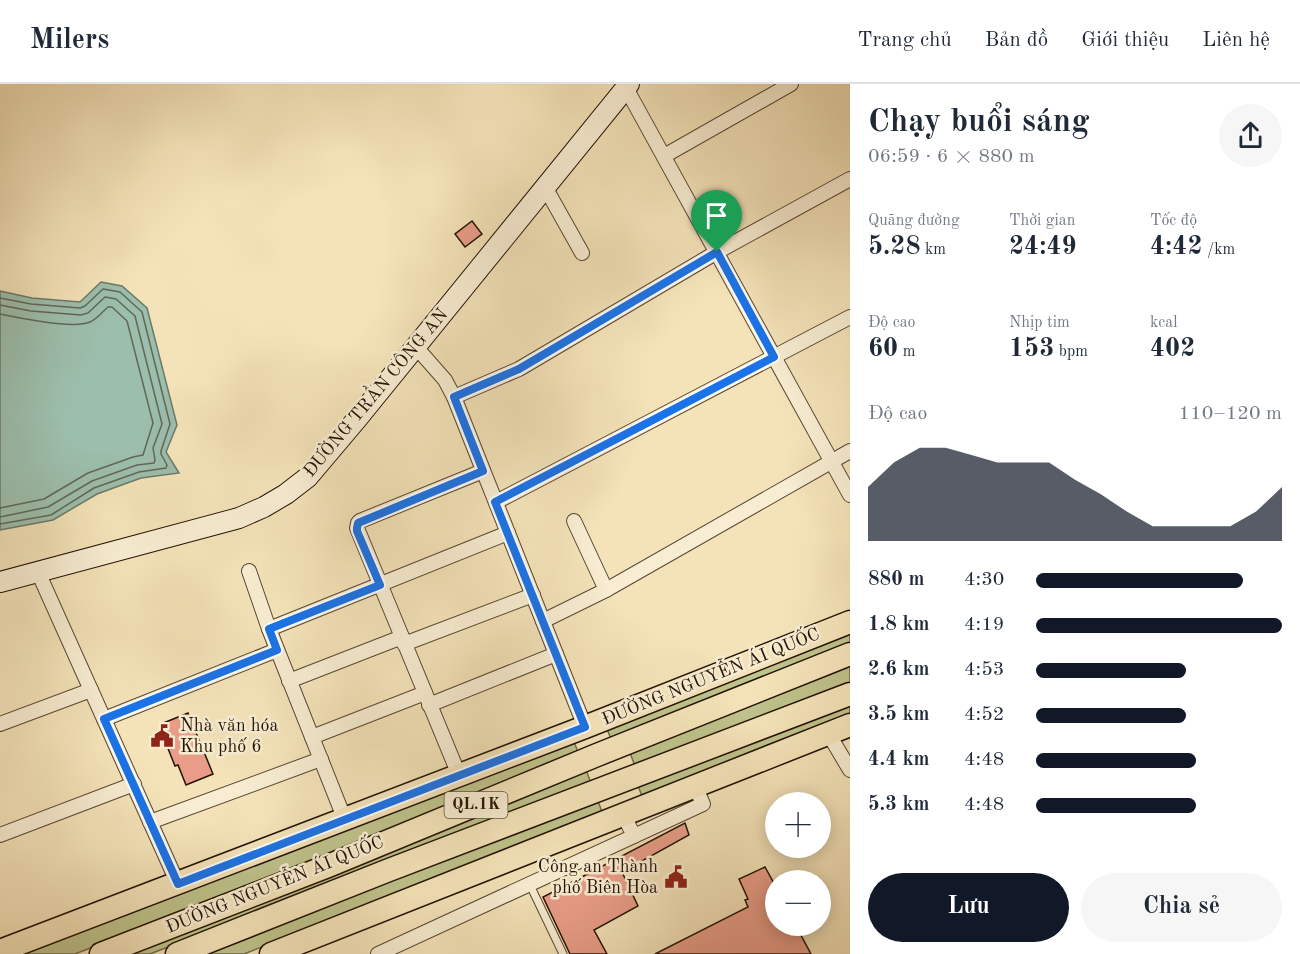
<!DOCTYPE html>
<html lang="vi">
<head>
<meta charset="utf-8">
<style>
  :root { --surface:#fff; --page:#f6f6f7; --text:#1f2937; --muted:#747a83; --line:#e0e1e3; --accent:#111827 }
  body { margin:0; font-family:"Old Standard TT",serif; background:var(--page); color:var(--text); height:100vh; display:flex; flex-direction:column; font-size:22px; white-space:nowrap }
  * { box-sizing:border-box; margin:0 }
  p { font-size:20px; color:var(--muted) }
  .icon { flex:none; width:33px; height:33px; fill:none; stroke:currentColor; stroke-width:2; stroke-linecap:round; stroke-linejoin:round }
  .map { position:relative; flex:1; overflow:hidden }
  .drawer { display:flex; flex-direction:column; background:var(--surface); width:450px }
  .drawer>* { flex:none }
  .controls { position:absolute; left:765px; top:708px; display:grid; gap:12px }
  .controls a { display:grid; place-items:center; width:66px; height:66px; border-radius:50%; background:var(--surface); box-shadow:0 3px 15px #0003; font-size:30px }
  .pin { position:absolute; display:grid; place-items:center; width:51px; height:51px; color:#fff; margin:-62px -26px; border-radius:50% 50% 50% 0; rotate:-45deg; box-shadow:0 0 6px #0007 }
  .pin .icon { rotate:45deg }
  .round { display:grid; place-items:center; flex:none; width:63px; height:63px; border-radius:32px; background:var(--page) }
  .summary { display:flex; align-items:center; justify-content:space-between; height:102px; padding:0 18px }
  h1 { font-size:33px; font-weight:600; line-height:45px }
  .figures { display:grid; grid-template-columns:repeat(3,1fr); gap:9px; height:102px; padding:6px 18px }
  .figures div { display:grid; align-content:center }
  .figures b { font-size:26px; font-weight:600 }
  .figures small { font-size:16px; font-weight:400 }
  .figures p { font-size:16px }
  .chart { height:168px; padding:12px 18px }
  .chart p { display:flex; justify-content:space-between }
  .chart svg { width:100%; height:108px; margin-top:6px; fill:var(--accent); opacity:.7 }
  .action { display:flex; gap:12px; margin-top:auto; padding:12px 18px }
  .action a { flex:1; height:69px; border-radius:36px; background:var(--accent); color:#fff; font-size:24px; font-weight:600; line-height:69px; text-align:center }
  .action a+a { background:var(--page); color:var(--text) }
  ul { padding:0 18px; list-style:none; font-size:20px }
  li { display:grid; grid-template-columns:96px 72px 1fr; align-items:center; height:45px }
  li i { height:15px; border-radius:8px; background:var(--accent) }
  header { display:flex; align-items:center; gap:36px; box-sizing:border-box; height:84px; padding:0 30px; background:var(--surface); border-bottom:2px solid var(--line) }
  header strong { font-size:28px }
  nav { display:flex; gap:33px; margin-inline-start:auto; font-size:21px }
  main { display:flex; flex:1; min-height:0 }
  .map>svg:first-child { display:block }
</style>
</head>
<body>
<header>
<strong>Milers</strong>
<nav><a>Trang chủ</a><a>Bản đồ</a><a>Giới thiệu</a><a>Liên hệ</a></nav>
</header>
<main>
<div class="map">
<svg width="850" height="870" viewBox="0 0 850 870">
  <rect width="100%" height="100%" fill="#f4e3b9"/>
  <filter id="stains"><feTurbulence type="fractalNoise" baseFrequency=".00333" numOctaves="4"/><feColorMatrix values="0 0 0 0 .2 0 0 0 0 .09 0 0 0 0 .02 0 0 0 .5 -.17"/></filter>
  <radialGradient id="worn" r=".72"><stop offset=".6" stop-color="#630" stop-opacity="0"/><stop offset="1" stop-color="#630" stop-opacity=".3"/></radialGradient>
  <g fill="#bfc38c" stroke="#716b48" stroke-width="1.5">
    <polygon points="850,549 850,561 611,655 607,645"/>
    <polygon points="850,581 850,600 635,682 630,669"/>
    <polygon points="850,620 850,630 642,712 638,702"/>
    <polygon points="574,658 578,668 364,757 75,870 20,870"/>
    <polygon points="586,686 591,699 150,870 127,870"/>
    <polygon points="598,717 602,728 244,870 202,870"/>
  </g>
  <polygon fill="#9cbeac" stroke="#6c7a69" stroke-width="1.5" points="101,198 122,202 147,224 177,341 166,368 179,389 141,394 97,410 53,436 0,446 0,207 32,214 80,218"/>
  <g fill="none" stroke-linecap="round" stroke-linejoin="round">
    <g stroke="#606858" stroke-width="1.5">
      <polyline points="0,214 31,220 80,224 85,222 103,205 120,208 142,228 170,340 161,367 161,370 167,381 166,384 139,388 94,404 51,431 0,440"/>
      <polyline points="0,221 31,227 81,231 88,229 105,213 116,215 135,232 162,340 153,364 155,376 154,379 137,381 92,397 48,423 0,433"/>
      <path d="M0 230C19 234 74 245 90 238 97 235 102 228 108 223H112L127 237 153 339 143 371 133 373 88 389 44 415 0 424"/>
    </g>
  </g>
  <g fill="#e99d88" stroke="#231304" stroke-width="1.5">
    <polygon points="472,137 482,150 465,163 455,150"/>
    <polygon points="188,629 213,690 186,701 178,681 175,682 165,657 168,655 161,640"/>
    <polygon points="685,739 689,751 622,788 638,822 594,846 607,870 570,870 543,813"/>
    <polygon points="765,783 776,803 776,842 796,842 811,870 655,870 748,823 745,816 748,815 739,795"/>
  </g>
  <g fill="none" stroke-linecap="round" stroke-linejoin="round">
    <g stroke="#574731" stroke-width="9">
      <polyline id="lane" points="530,801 563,870"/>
    </g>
    <g stroke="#574731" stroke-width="16">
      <g id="street">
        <polyline points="626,4 850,411"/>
        <polyline points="664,72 791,0"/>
        <polyline points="545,103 582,169"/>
        <polyline points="416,263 445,296 454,313 585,643"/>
        <polyline points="454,313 519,285 717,168 850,95"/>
        <polyline points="496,418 850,233"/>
        <polyline points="574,437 606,506"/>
        <polyline points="249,487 269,545 345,736"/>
        <polyline points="38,488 178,800"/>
        <polyline points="543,537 606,506 850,367"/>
        <polyline points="269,545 508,449"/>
        <polyline points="404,560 533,511"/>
        <polyline points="289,597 402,553"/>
        <polyline points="429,621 556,570"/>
        <polyline points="104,635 277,566"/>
        <polyline points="0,640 91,606"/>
        <polyline points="828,649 850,686"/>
        <polyline points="312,653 425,609"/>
        <polyline points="459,691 357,444 358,439 360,437 483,387"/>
        <polyline points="150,738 321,675"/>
        <polyline points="0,751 134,700"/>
        <polyline points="634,752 703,720 695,702"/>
        <polyline points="378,870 634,752 623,730"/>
      </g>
    </g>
    <g stroke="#231304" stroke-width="22">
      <polyline id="secondary" points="0,498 239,434 264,423 286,410 308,393 357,335 629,0"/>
    </g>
    <g stroke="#231304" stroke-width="25">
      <g id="primary">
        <polyline points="0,867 585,643 850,538"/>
        <polyline points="101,870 328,782 597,671 850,570"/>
        <polyline points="177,870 389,786 850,610"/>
        <polyline points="271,870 850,641"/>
      </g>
    </g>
    <use href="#lane" stroke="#f8edd2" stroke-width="7"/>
    <use href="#street" stroke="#f8edd2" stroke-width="14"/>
    <use href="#secondary" stroke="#f8edd2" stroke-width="20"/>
    <use href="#primary" stroke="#f4e3b9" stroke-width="22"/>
  </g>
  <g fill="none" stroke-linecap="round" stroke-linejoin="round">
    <g stroke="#fff" stroke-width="12">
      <polygon id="route" points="717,168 774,273 495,418 585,643 178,800 104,635 277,566 269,545 380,501 357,447 357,444 358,439 483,387 454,313 519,285"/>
    </g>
    <use href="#route" stroke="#1a73e8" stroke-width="8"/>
  </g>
  <defs>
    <g id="civic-bare" transform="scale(1.8)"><path d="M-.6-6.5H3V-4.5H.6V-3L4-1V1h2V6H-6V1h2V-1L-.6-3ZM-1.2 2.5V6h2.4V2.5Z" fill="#8f2418" stroke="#f8edd2" stroke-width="2.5" paint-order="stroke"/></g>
  </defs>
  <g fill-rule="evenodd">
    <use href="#civic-bare" x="162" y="652"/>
    <use href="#civic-bare" x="676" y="793"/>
  </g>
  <g text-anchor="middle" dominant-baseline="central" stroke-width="5" stroke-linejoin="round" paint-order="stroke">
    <rect fill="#f8edd2" stroke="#635442" stroke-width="1.5" x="444.5" y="708" width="63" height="26" rx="4.5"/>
    <g font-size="16" font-weight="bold" fill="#231304">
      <text x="476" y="721">QL.1K</text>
    </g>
    <g font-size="18" fill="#231304" stroke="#f8edd2">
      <text transform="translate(376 309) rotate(-50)">ĐƯỜNG TRẦN CÔNG AN</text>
      <text transform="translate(711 593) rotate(-22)">ĐƯỜNG NGUYỄN ÁI QUỐC</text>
      <text transform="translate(275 801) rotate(-22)">ĐƯỜNG NGUYỄN ÁI QUỐC</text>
    </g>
    <g font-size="18" fill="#231304" stroke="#f8edd2" text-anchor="start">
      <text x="180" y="642">Nhà văn hóa<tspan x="180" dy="21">Khu phố 6</tspan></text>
      <text x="658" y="783" text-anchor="end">Công an Thành<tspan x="658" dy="21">phố Biên Hòa</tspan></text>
    </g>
  </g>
  <rect width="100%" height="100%" filter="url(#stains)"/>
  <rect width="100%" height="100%" fill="url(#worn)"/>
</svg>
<div class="controls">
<a>+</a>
<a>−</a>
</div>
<div class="pin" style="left:717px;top:168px;background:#1e9e55"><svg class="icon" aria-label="arrive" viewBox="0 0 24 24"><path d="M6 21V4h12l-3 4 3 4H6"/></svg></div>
</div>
<section class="drawer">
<div class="summary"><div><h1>Chạy buổi sáng</h1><p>06:59 · 6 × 880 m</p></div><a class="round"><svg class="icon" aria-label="share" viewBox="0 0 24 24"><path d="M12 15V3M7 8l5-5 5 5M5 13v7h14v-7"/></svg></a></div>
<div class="figures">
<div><p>Quãng đường</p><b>5.28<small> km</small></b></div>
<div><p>Thời gian</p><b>24:49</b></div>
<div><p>Tốc độ</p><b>4:42<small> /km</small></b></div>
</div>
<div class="figures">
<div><p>Độ cao</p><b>60<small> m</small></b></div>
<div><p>Nhịp tim</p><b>153<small> bpm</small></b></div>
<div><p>kcal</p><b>402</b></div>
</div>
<div class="chart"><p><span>Độ cao</span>110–120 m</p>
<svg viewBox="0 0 160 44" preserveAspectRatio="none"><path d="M0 44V22L10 12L20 6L30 6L40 9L50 12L60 12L70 12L80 19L90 25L100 32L110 38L120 38L130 38L140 38L150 32L160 22V44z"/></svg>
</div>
<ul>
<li><b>880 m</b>4:30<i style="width:84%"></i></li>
<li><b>1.8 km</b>4:19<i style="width:100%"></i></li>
<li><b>2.6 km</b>4:53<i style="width:61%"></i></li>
<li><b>3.5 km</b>4:52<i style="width:61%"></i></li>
<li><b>4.4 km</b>4:48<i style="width:65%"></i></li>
<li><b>5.3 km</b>4:48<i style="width:65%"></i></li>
</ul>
<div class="action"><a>Lưu</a><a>Chia sẻ</a></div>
</section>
</main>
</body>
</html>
